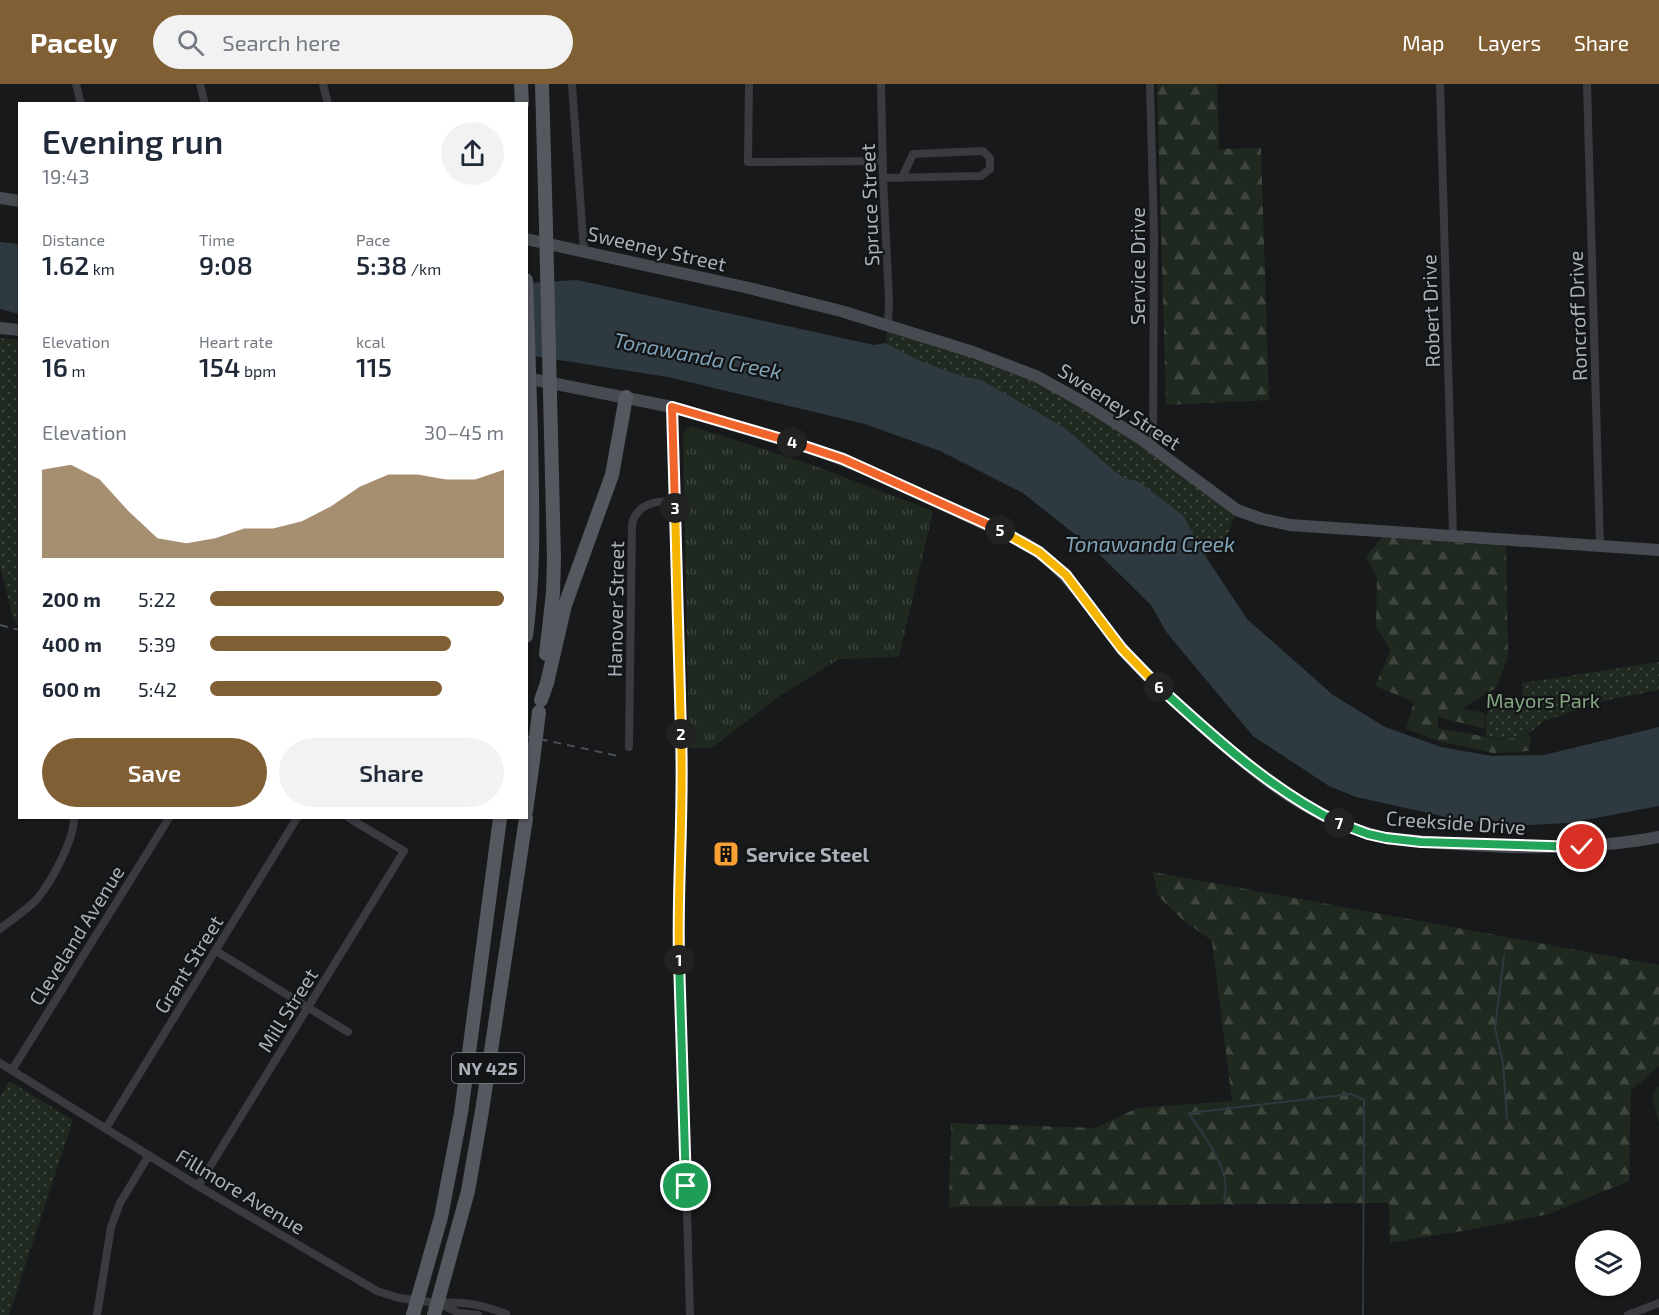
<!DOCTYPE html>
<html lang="en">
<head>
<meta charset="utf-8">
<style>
  :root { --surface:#fff; --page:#f2f2f3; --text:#1f2937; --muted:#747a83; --accent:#815f35 }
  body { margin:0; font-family:"Exo 2",sans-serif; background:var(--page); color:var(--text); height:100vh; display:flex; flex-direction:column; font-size:22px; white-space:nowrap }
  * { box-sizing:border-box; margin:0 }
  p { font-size:20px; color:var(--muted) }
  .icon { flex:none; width:33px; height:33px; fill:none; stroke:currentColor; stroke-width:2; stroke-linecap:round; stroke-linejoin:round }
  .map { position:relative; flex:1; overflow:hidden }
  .sheet { position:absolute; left:18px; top:18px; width:510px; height:717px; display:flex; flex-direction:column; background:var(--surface); border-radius:0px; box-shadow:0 2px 4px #0004 }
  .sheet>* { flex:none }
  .buttons { position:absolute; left:1575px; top:1146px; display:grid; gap:12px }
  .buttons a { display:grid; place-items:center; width:66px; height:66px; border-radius:50%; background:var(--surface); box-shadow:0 2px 4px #0004; font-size:30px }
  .pin { position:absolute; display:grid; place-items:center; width:51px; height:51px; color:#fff; margin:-26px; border:3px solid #fff; border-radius:50%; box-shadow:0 2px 6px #0007 }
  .km { position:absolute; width:30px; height:30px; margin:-15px; border-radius:50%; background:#222; color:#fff; font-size:16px; line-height:30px; text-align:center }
  .round { display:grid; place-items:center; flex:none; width:63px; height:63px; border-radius:32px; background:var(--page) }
  .summary { display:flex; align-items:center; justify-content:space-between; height:102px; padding:0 24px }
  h1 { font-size:33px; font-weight:600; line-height:45px }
  .figures { display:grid; grid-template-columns:repeat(3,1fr); gap:9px; height:102px; padding:6px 24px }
  .figures div { display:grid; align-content:center }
  .figures b { font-size:26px; font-weight:600 }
  .figures small { font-size:16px; font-weight:400 }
  .figures p { font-size:16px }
  .chart { height:168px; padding:12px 24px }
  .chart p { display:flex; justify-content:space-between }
  .chart svg { width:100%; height:108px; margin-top:6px; fill:var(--accent); opacity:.7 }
  .button { display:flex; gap:12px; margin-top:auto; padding:12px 24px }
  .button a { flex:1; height:69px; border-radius:36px; background:var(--accent); color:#fff; font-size:24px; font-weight:600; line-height:69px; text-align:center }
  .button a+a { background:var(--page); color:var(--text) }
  ul { padding:0 24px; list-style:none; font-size:20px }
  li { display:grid; grid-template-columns:96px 72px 1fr; align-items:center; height:45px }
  li i { height:15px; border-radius:8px; background:var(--accent) }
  header { display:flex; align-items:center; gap:36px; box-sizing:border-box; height:84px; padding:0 30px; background:var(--accent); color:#fff }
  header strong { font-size:28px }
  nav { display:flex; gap:33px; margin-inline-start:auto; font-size:21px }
  .search { width:420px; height:54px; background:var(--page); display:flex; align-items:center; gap:15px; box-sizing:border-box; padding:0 21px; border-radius:33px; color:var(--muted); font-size:22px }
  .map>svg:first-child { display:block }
</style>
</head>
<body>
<header>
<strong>Pacely</strong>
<div class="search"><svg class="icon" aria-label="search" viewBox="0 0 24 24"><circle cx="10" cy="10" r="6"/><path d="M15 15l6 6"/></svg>Search here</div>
<nav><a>Map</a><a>Layers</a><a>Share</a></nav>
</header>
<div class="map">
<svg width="1659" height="1231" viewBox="0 0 1659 1231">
  <defs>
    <pattern id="grass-tufts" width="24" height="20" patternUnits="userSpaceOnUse" patternTransform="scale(1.5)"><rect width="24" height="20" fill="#202920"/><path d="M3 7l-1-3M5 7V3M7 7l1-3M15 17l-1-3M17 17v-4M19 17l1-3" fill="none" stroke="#3e463e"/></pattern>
    <pattern id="forest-firs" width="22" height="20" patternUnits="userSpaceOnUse" patternTransform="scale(1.5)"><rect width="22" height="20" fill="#202920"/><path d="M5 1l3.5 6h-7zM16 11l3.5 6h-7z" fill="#3e463e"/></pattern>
    <pattern id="park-dots" width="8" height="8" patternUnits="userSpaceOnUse" patternTransform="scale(1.5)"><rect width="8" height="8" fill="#202920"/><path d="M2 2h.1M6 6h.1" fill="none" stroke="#3e463e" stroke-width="1.8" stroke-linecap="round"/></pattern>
  </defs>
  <rect width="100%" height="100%" fill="#18191b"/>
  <polygon fill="url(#grass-tufts)" points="691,342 807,379 933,427 899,573 839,575 778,613 712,664 689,664 683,350"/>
  <g fill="url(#forest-firs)">
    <polygon points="1157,0 1217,0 1219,65 1261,64 1269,316 1166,321"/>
    <polygon points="1382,453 1506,462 1508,572 1497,603 1462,625 1485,629 1485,643 1482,644 1438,633 1438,644 1504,656 1527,650 1531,653 1529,667 1493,669 1438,657 1406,645 1414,618 1375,602 1391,566 1376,544 1377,494 1366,473"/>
    <polygon points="1153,788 1659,881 1659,982 1631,1007 1629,1097 1549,1130 1480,1144 1390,1159 1389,1119 949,1123 951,1039 1095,1044 1137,1024 1232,1017 1212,857 1183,836 1158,812"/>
  </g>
  <g fill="url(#park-dots)">
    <polygon points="888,240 1036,292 1237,426 1227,453 1206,473 1183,431 1138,397 1123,394 1065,344 982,296 962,292 920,277 886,259"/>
    <polygon points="0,254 19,256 19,539 14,538 0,481"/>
    <polygon points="1659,578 1659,606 1602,617 1545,637 1527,650 1504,655 1486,652 1486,631 1492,624 1523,625 1522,599"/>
    <polygon points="9,997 73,1036 9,1231 0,1231 0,1014"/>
  </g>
  <polygon fill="#202920" points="1659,1002 1659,1040 1652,1011"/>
  <g fill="#2e3a40">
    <polygon points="0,158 19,160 19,230 0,225"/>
    <polygon points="577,196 874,261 886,259 920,277 962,292 982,296 1065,344 1123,394 1138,397 1183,431 1206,473 1247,535 1333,611 1385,643 1441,663 1492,672 1544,671 1659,643 1659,722 1569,739 1510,742 1455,735 1356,713 1329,702 1253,652 1167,549 1151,521 1097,468 1023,409 940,367 865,340 668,293 527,271 526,199"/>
  </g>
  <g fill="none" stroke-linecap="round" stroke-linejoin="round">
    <g stroke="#2e3a40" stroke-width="2">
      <polyline points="1504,872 1495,944 1503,979 1507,1035"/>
      <path d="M1224 1116C1233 1086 1204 1053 1189 1029L1351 1010 1364 1016 1363 1231"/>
    </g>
    <g stroke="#393b40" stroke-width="8">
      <polyline points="76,0 81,20"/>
      <polyline points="200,0 205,20"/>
      <polyline points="323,0 328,20"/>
      <polyline points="572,0 584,167"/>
      <polyline points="749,0 748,78 883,77"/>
      <polyline points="881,0 883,94 889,216 888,240"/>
      <polyline points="1150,0 1154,150 1153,365"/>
      <polyline points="1440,0 1453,452"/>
      <polyline points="1587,0 1600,462"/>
      <polyline points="883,94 981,92 990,85 990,74 983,67 913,70 902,94"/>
      <polyline points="672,323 683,713 678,821 690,1231"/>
      <path d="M629 663 632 440C637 419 656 417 674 417"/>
      <path d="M0 845C12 835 27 826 37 815 52 797 74 756 74 734"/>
      <polyline points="216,867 348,948"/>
      <polyline points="0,979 198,1102 377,1207 399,1214 438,1219 459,1229 478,1231"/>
      <polyline points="12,986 169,734"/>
      <polyline points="106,1044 297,734"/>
      <polyline points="198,1102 404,767 349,734"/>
      <path d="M440 1219C466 1217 482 1221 506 1230"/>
      <polyline points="97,1231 111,1143 120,1119 149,1071"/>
      <polyline points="1628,1231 1659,1219"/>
    </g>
    <g stroke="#474a50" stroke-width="12">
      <polyline points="0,114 20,117"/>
      <polyline points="526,155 749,204 841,227 973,268 1036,292 1081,317 1141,355 1237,426 1262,435 1290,441 1659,466"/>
      <polyline points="0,244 20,246"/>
      <path d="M526 294 672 323 817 366 868 386 1023 458C1069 485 1089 525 1122 564 1140 587 1162 606 1184 626 1242 679 1307 737 1386 754 1474 763 1572 770 1659 753"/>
    </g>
    <g stroke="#55585f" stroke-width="14">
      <polyline points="521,0 522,20"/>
      <polyline points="542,0 546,144"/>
      <path d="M526 552C535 484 532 416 531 348"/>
      <polyline points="546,570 553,509 554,475 551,351"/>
      <polyline points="541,616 547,599 565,521 612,391 626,313"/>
      <polyline points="526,727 533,677"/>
      <polyline points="413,1231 441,1133 461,1029 500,734"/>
      <polyline points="434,1231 468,1107 482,1027 526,734"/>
    </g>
    <g stroke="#4c4f55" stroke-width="2" stroke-dasharray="8 6" stroke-linecap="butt">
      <polyline points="0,541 20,546"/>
      <polyline points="526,652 618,672"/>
    </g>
    <g stroke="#55585f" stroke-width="14">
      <polyline points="546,144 551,351"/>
      <polyline points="526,196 531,348"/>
      <polyline points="533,677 539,628"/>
    </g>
  </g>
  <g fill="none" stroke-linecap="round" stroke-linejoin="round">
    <g stroke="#fff" stroke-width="12">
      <polyline id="split-1" points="679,876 686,1102"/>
    </g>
    <g stroke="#fff" stroke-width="12">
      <path id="split-2" d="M679 876C677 801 684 726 681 650"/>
    </g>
    <g stroke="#fff" stroke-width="12">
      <polyline id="split-3" points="675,424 681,650"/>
    </g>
    <g stroke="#fff" stroke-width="12">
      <polyline id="split-4" points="675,424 672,323 792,358"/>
    </g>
    <g stroke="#fff" stroke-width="12">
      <polyline id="split-5" points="792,358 843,375 1000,446"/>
    </g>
    <g stroke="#fff" stroke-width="12">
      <polyline id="split-6" points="1000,446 1039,468 1066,491 1122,565 1159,603"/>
    </g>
    <g stroke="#fff" stroke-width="12">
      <path id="split-7" d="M1159 603C1215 654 1271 706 1339 739"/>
    </g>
    <g stroke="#fff" stroke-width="12">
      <polyline id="split-8" points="1339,739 1368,750 1386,754 1421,758 1582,763"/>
    </g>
    <use href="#split-1" stroke="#22a559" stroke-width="8"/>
    <use href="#split-2" stroke="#f5b400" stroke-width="8"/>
    <use href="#split-3" stroke="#f5b400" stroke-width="8"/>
    <use href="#split-4" stroke="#f0652b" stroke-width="8"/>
    <use href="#split-5" stroke="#f0652b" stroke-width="8"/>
    <use href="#split-6" stroke="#f5b400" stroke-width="8"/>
    <use href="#split-7" stroke="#22a559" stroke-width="8"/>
    <use href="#split-8" stroke="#22a559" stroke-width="8"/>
  </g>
  <defs>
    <g id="building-square" transform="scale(1.35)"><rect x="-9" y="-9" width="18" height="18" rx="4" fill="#f8a033" stroke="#131416"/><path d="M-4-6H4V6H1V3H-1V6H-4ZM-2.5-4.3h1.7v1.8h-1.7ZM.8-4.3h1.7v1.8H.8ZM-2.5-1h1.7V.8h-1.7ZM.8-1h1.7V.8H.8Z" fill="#111"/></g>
  </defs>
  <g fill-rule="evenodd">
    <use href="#building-square" x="726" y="770"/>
  </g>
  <g text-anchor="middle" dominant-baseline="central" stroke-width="4.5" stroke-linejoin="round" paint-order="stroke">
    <rect fill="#131416" stroke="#7d828a" stroke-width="1.5" x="452" y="969" width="72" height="30" rx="4.5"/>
    <g font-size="18" font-weight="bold" fill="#aab1bb">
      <text x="488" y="984">NY 425</text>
    </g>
    <g font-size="20" fill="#aab1bb" stroke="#131416">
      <text transform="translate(869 121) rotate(-92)">Spruce Street</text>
      <text transform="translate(657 164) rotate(13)">Sweeney Street</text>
      <text transform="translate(1137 182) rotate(-90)">Service Drive</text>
      <text transform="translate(1430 227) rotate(-92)">Robert Drive</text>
      <text transform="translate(1577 232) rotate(-92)">Roncroff Drive</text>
      <text transform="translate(1120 322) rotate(33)">Sweeney Street</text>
      <text transform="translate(615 525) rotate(-89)">Hanover Street</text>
      <text transform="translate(1456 738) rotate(4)">Creekside Drive</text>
      <text transform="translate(76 851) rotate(-58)">Cleveland Avenue</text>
      <text transform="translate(188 880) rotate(-58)">Grant Street</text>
      <text transform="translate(287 926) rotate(-58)">Mill Street</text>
      <text transform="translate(241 1107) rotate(31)">Fillmore Avenue</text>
    </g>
    <g font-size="20" fill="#83a681" stroke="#131416">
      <text x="1543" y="616">Mayors Park</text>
    </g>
    <g font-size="20" font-weight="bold" fill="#aab1bb" stroke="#131416" text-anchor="start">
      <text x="746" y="770">Service Steel</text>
    </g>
    <g font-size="21" font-style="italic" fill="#81a3b7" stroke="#131416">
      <text transform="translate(698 271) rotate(11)">Tonawanda Creek</text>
      <text x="1150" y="459">Tonawanda Creek</text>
    </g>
  </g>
</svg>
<div class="buttons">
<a><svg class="icon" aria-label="layers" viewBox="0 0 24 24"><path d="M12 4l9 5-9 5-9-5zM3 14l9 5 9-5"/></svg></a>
</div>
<div class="pin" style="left:686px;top:1102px;background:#1e9e55"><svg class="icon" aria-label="arrive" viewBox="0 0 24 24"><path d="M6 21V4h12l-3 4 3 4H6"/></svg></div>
<div class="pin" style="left:1582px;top:763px;background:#d93025"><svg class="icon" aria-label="check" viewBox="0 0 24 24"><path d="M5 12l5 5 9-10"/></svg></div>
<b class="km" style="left:679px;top:876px">1</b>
<b class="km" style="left:681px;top:650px">2</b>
<b class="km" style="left:675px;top:424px">3</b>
<b class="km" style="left:792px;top:358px">4</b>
<b class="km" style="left:1000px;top:446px">5</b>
<b class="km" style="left:1159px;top:603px">6</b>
<b class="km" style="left:1339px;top:739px">7</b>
<section class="sheet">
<div class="summary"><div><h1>Evening run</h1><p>19:43</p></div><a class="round"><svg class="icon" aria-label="share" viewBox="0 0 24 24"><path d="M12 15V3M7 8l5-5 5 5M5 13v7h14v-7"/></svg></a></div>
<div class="figures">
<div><p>Distance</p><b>1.62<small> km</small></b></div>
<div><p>Time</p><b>9:08</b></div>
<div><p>Pace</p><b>5:38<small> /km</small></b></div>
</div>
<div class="figures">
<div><p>Elevation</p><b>16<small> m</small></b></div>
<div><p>Heart rate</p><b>154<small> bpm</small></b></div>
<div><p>kcal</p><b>115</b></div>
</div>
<div class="chart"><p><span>Elevation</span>30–45 m</p>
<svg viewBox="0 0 160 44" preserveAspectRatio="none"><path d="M0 44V8L10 6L20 12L30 25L40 36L50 38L60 36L70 32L80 32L90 29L100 23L110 15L120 10L130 10L140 12L150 12L160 8V44z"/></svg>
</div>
<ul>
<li><b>200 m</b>5:22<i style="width:100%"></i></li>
<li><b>400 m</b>5:39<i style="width:82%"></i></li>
<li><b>600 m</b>5:42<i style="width:79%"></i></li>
</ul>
<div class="button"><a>Save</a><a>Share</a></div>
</section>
</div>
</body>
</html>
